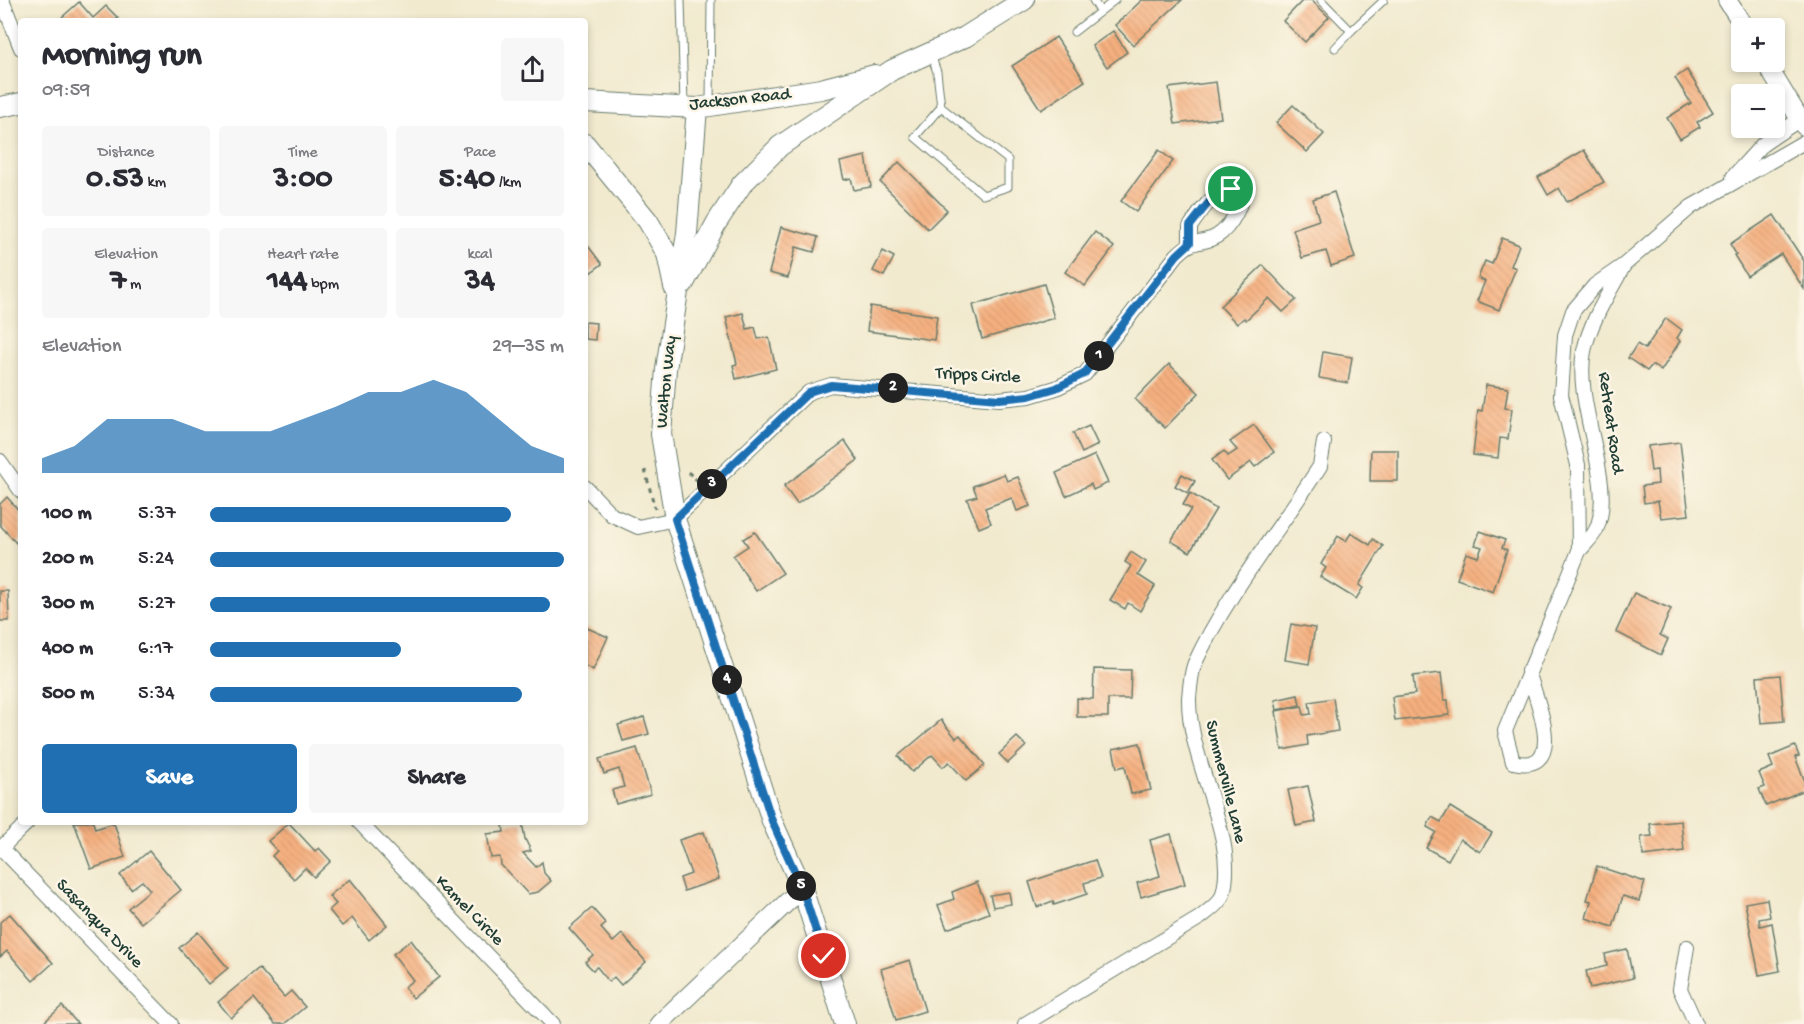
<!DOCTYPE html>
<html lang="en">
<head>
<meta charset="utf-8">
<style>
  :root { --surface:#fff; --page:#f7f7f7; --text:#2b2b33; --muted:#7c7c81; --accent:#1f6fb2 }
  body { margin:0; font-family:"Gochi Hand",sans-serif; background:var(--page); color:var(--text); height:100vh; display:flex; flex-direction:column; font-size:22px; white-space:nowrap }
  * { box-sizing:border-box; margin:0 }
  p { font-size:20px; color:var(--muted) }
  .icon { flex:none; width:33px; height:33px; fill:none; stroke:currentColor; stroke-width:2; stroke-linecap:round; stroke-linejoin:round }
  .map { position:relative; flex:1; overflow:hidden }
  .drawer { position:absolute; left:18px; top:18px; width:570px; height:807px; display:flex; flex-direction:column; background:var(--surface); border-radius:6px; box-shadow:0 3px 9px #0003 }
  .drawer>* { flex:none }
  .controls { position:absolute; left:1731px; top:18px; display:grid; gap:12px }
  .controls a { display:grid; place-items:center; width:54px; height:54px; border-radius:6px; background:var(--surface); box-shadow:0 3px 9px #0003; font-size:30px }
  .pin { position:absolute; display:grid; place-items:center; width:51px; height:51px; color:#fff; margin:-26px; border:3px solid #fff; border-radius:50%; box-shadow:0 2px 6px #0007 }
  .km { position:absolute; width:30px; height:30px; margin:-15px; border-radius:50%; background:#222; color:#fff; font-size:16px; line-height:30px; text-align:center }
  .round { display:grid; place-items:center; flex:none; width:63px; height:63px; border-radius:6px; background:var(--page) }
  .summary { display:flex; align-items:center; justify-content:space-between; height:102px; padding:0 24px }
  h1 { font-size:33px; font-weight:800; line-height:45px }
  .figures { display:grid; grid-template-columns:repeat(3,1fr); gap:9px; height:102px; padding:6px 24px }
  .figures div { display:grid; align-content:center; border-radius:6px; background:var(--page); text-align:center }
  .figures b { font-size:30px; font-weight:800 }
  .figures small { font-size:16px; font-weight:400 }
  .figures p { font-size:16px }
  .chart { height:168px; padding:12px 24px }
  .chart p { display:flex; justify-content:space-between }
  .chart svg { width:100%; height:108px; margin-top:6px; fill:var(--accent); opacity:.7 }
  .button { display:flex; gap:12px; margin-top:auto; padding:12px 24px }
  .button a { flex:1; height:69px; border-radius:6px; background:var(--accent); color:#fff; font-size:24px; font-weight:800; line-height:69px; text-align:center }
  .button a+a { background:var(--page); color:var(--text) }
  ul { padding:0 24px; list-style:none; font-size:20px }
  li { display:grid; grid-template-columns:96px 72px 1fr; align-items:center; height:45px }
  li i { height:15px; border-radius:8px; background:var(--accent) }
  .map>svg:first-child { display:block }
</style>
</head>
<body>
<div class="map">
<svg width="1804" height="1024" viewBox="0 0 1804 1024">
  <defs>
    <pattern id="building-back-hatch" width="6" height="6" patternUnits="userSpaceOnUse" patternTransform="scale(1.5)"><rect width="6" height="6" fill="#f6b07f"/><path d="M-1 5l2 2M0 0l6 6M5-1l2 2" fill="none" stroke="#d2986e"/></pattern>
  </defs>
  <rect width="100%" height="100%" fill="#fcf5e5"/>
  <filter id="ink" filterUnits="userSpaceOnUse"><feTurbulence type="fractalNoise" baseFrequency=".0167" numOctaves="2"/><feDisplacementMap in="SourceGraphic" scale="12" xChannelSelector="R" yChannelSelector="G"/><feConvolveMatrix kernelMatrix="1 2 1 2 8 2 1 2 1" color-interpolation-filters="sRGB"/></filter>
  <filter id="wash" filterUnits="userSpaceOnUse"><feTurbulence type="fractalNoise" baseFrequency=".008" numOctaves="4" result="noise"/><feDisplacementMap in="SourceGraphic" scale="24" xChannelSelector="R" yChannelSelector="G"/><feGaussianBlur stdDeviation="1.35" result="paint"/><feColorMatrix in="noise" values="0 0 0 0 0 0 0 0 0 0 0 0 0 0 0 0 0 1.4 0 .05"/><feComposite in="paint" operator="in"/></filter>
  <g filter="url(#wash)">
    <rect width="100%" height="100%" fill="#f1eacf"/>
    <g id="blocks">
      <g fill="url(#building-back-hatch)">
        <polygon points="1142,0 1182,0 1133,45 1115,25"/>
        <polygon points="1303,0 1311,0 1329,17 1305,42 1283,21"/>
        <polygon points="79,2 93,18 106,6 118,18 115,21 62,21 60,19"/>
        <polygon points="1113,31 1127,52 1107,67 1092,46"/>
        <polygon points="1056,37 1085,81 1041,110 1012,66"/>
        <polygon points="1687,70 1713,112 1697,122 1700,127 1680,139 1667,118 1691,103 1675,78"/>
        <polygon points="1216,82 1221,118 1175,124 1169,88"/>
        <polygon points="1293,105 1324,134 1307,152 1276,123"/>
        <polygon points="1159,150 1173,161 1136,212 1121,201"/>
        <polygon points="1584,150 1604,182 1567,202 1559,188 1548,195 1538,177"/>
        <polygon points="866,156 871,187 854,190 851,178 844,180 840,162"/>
        <polygon points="899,162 947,210 928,229 880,182"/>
        <polygon points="1334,192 1355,258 1331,266 1326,251 1302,258 1293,229 1319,220 1313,199"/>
        <polygon points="1774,215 1804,261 1804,289 1781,254 1747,276 1734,255 1736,254 1730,244"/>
        <polygon points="781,227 818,237 814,252 796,247 788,278 769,273"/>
        <polygon points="1095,232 1114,247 1085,286 1065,272"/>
        <polygon points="1502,238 1519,245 1511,266 1516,268 1499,310 1477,301 1485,281 1478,278 1485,261 1492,264"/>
        <polygon points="585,242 602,264 585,277"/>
        <polygon points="883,251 894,257 884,276 873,271"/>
        <polygon points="1263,265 1296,300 1283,312 1269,298 1246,320 1244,318 1237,324 1220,306"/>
        <polygon points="1044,284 1054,318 982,339 973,305"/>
        <polygon points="870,306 937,316 934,340 867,331"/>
        <polygon points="743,313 747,329 755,327 758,339 769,337 776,369 736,379 733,365 737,364 726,317"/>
        <polygon points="1666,318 1682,330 1677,338 1680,341 1661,371 1652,365 1647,371 1628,358 1637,344 1645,349"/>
        <polygon points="585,322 596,323 595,340 585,339"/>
        <polygon points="1323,352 1352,357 1348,383 1319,378"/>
        <polygon points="1169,364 1199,393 1165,428 1135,399"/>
        <polygon points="1486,385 1508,388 1505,408 1512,409 1508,439 1500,438 1498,458 1473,455 1478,410 1482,411"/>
        <polygon points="1254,425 1274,452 1255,467 1251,462 1227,480 1212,460 1224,451 1228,456 1237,450 1230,442"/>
        <polygon points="1089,426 1098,445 1082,453 1073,433"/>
        <polygon points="845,441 858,460 797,504 784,486"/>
        <polygon points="1680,442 1689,515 1661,518 1658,501 1644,503 1642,486 1658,484 1657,470 1651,471 1648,446"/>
        <polygon points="1371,450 1398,450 1398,481 1370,481"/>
        <polygon points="1095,455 1108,483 1093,490 1091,484 1066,496 1056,473"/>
        <polygon points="1004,474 1007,481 1018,477 1030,506 1017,511 1012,498 985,508 991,523 979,528 967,499 977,496 973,486"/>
        <polygon points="1182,474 1195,481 1188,493 1175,486"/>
        <polygon points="1190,493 1216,509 1190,552 1171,541 1191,509 1183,505"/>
        <polygon points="7,497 21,513 21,539 16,543 0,525 0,504"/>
        <polygon points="1480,531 1505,540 1502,548 1507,550 1493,592 1457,579 1466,553 1478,557 1482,547 1475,545"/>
        <polygon points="755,532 783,573 756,591 733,556 748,546 743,539"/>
        <polygon points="1351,533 1370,545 1373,539 1383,546 1359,585 1363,588 1356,599 1320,577 1326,568 1321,564 1338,536 1346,541"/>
        <polygon points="1131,552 1146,562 1138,575 1155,586 1140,611 1128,603 1125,609 1110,600 1131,566 1125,562"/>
        <polygon points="0,591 8,591 9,621 0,621"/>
        <polygon points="1634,593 1671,609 1660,635 1668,639 1661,655 1616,632"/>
        <polygon points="1291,624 1315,628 1309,664 1285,660"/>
        <polygon points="585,627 608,637 593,670 585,666"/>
        <polygon points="1094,669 1131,670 1130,699 1108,699 1108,717 1077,717 1077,698 1093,699"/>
        <polygon points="1441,673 1444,700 1448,700 1449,715 1395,721 1392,697 1415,694 1413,676"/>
        <polygon points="1780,675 1784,721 1761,723 1757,677"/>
        <polygon points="1298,695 1300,705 1277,710 1275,700"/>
        <polygon points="1333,698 1338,731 1307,736 1308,745 1282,750 1276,711 1302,706 1304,715 1311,714 1309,702"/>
        <polygon points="644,717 649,734 623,741 618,725"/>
        <polygon points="941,720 956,738 960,735 985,765 966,781 949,762 943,767 932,755 912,772 898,756"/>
        <polygon points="1017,737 1026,746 1008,763 999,754"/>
        <polygon points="1140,743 1151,790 1131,794 1125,766 1117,768 1113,749"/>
        <polygon points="1795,746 1799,756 1795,757 1804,779 1804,790 1766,806 1759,789 1765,787 1759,773 1773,767 1769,757"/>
        <polygon points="637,748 651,794 616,804 612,790 624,787 619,769 604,774 599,759"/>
        <polygon points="1308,786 1316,822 1296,826 1288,790"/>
        <polygon points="1450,807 1492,833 1480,852 1460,839 1448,860 1426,848 1436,832 1427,827 1432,817 1441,822"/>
        <polygon points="1681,821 1684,851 1643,856 1641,837 1652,836 1650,824"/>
        <polygon points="74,822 93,822 95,829 114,823 125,857 91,869"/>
        <polygon points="522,822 525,839 531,851 523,853 536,867 542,862 544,873 551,881 538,892 528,894 501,865 500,857 491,858 487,834 504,832 503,825"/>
        <polygon points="289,823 315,851 319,848 331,861 314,877 305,868 294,879 272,856 277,851 268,841"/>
        <polygon points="704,832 719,879 684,891 680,878 691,874 679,840"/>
        <polygon points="1171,834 1185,884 1141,897 1137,883 1160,876 1150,840"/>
        <polygon points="149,851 181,890 141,923 128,908 150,890 142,881 131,889 120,875"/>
        <polygon points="1095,860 1101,878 1084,883 1087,894 1054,905 1053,901 1037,907 1029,882"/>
        <polygon points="1597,866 1645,882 1639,901 1623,896 1613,927 1586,918 1591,901 1587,900"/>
        <polygon points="350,879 387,925 369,940 352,918 342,926 329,910 336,904 329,896"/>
        <polygon points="977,882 989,913 947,929 938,905 954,899 952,892"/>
        <polygon points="1009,892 1011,904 993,907 990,895"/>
        <polygon points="1767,899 1770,917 1759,919 1760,926 1772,923 1780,971 1759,975 1745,903"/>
        <polygon points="592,908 606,924 601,928 613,942 622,934 646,962 621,985 614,977 609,982 597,967 593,970 585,962 593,955 569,928"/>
        <polygon points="10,914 53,963 33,981 7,951 0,957 0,922"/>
        <polygon points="198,932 228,968 209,984 179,948"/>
        <polygon points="411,940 439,977 413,998 404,987 413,980 393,954"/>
        <polygon points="1627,949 1633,978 1590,988 1586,971 1607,966 1605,954"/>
        <polygon points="910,960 925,1011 896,1020 881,969"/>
        <polygon points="259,968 284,997 291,991 305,1007 284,1024 275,1024 254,998 231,1018 218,1002"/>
        <polygon points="62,1006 78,1024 42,1024"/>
      </g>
    </g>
  </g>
  <g filter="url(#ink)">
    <use href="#blocks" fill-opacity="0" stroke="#687a6a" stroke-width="1.5"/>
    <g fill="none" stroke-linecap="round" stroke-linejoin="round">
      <g stroke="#687a6a" stroke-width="9">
        <g id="service">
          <polyline points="681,0 684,105"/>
          <polyline points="1093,0 1100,11"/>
          <polyline points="1321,0 1351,31 1384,0"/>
          <polyline points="1074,32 1115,0"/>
          <polyline points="1335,48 1351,31"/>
          <polyline points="931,55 937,72 941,107 1008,160 1008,187 983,195 915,137 941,107"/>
          <polyline points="710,104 711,0"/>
        </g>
      </g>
      <g stroke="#687a6a" stroke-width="16">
        <g id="minor">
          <polyline points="2,0 21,48"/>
          <polyline points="1733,177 1763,144 1800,119"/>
          <polyline points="0,461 21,491"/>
          <path d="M585 487 612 515 638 527 675 519 809 392 831 385 999 399 1029 396 1056 388 1085 374 1177 255C1193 240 1192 245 1211 239 1228 233 1239 210 1243 194 1216 184 1204 207 1190 227V243"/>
          <path d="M1579 551C1584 545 1592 538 1596 530 1617 484 1573 405 1584 351 1590 322 1609 293 1623 267"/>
          <path d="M1528 671C1535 697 1570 775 1513 762L1505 731 1579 551 1578 465 1561 395 1565 335 1573 311 1595 285 1624 265 1691 207 1804 142"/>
          <polyline points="359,822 553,1024"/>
          <polyline points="1,848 171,1024"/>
          <polyline points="0,849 28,822"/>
          <polyline points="1687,947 1680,989 1696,1024"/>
          <path d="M1025 1024 1201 917C1208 911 1221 902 1223 894 1239 836 1188 763 1189 698 1190 688 1191 672 1195 663 1226 595 1280 529 1320 466L1324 442"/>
        </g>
      </g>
      <g stroke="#687a6a" stroke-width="20">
        <g id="tertiary">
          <polyline points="1727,0 1745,28"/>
          <polyline points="1765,62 1804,126"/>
          <polyline points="659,1024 802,888"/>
        </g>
      </g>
      <g stroke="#687a6a" stroke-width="22">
        <g id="secondary">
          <polyline points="585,102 697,108 821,89 875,75"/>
          <polyline points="0,107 21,103"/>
          <polyline points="697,108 687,233 666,369 661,434 675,519 772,821 802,888 845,1024"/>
          <polyline points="585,144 648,221 667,254 674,287"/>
          <polyline points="684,283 717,222 742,184 780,146 892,70 965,37 1024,0"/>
        </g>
      </g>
      <g stroke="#687a6a" stroke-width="3" stroke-dasharray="4.5 4.5" stroke-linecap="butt">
        <polyline points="645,470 655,509"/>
        <polyline points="688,472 698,481"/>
      </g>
      <use href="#service" stroke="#fff" stroke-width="7"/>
      <use href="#minor" stroke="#fff" stroke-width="14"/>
      <use href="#tertiary" stroke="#fff" stroke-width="18"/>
      <use href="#secondary" stroke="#fff" stroke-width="20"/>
    </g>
  </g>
  <g fill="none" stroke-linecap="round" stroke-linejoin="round" filter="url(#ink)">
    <g stroke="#fff" stroke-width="12">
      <polyline id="route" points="824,956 802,888 772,821 675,519 809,392 831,385 999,399 1029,396 1056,388 1084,374 1177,255 1190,243 1190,226 1205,207 1217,193 1231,189"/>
    </g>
    <use href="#route" stroke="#1f6fb2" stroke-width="8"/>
  </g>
  <g text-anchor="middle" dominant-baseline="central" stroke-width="5" stroke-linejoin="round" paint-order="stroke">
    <g font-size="18" fill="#1f3d34" stroke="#fcf5e5">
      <text transform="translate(740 100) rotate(-6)">Jackson Road</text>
      <text transform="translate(978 376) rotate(3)">Tripps Circle</text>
      <text transform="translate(667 382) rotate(-84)">Walton Way</text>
      <text transform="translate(1610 423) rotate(82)">Retreat Road</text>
      <text transform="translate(1225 782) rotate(76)">Summerville Lane</text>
      <text transform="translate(469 911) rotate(46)">Kamel Circle</text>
      <text transform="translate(99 924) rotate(46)">Sasanqua Drive</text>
    </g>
  </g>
</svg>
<div class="controls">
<a>+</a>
<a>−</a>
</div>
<div class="pin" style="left:1231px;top:189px;background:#1e9e55"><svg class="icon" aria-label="arrive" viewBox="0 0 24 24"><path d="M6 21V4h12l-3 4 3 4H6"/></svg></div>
<div class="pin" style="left:824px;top:956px;background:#d93025"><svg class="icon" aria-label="check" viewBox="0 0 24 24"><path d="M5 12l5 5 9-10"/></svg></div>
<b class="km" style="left:1099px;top:356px">1</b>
<b class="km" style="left:893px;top:388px">2</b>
<b class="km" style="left:712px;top:484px">3</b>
<b class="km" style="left:727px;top:680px">4</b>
<b class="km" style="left:801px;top:886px">5</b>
<section class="drawer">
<div class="summary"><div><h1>Morning run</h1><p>09:59</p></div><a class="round"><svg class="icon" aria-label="share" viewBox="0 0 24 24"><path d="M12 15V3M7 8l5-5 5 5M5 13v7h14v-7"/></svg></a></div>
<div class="figures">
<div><p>Distance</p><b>0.53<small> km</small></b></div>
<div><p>Time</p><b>3:00</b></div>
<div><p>Pace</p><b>5:40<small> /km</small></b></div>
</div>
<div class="figures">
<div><p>Elevation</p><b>7<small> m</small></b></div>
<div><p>Heart rate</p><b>144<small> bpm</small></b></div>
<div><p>kcal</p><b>34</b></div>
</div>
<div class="chart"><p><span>Elevation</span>29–35 m</p>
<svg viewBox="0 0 160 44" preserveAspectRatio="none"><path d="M0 44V38L10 33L20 22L30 22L40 22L50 27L60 27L70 27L80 22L90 17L100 11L110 11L120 6L130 11L140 22L150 33L160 38V44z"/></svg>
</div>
<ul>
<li><b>100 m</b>5:37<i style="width:85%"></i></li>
<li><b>200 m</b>5:24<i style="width:100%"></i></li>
<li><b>300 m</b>5:27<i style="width:96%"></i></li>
<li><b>400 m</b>6:17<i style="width:54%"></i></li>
<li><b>500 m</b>5:34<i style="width:88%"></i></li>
</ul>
<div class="button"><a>Save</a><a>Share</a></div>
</section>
</div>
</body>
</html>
